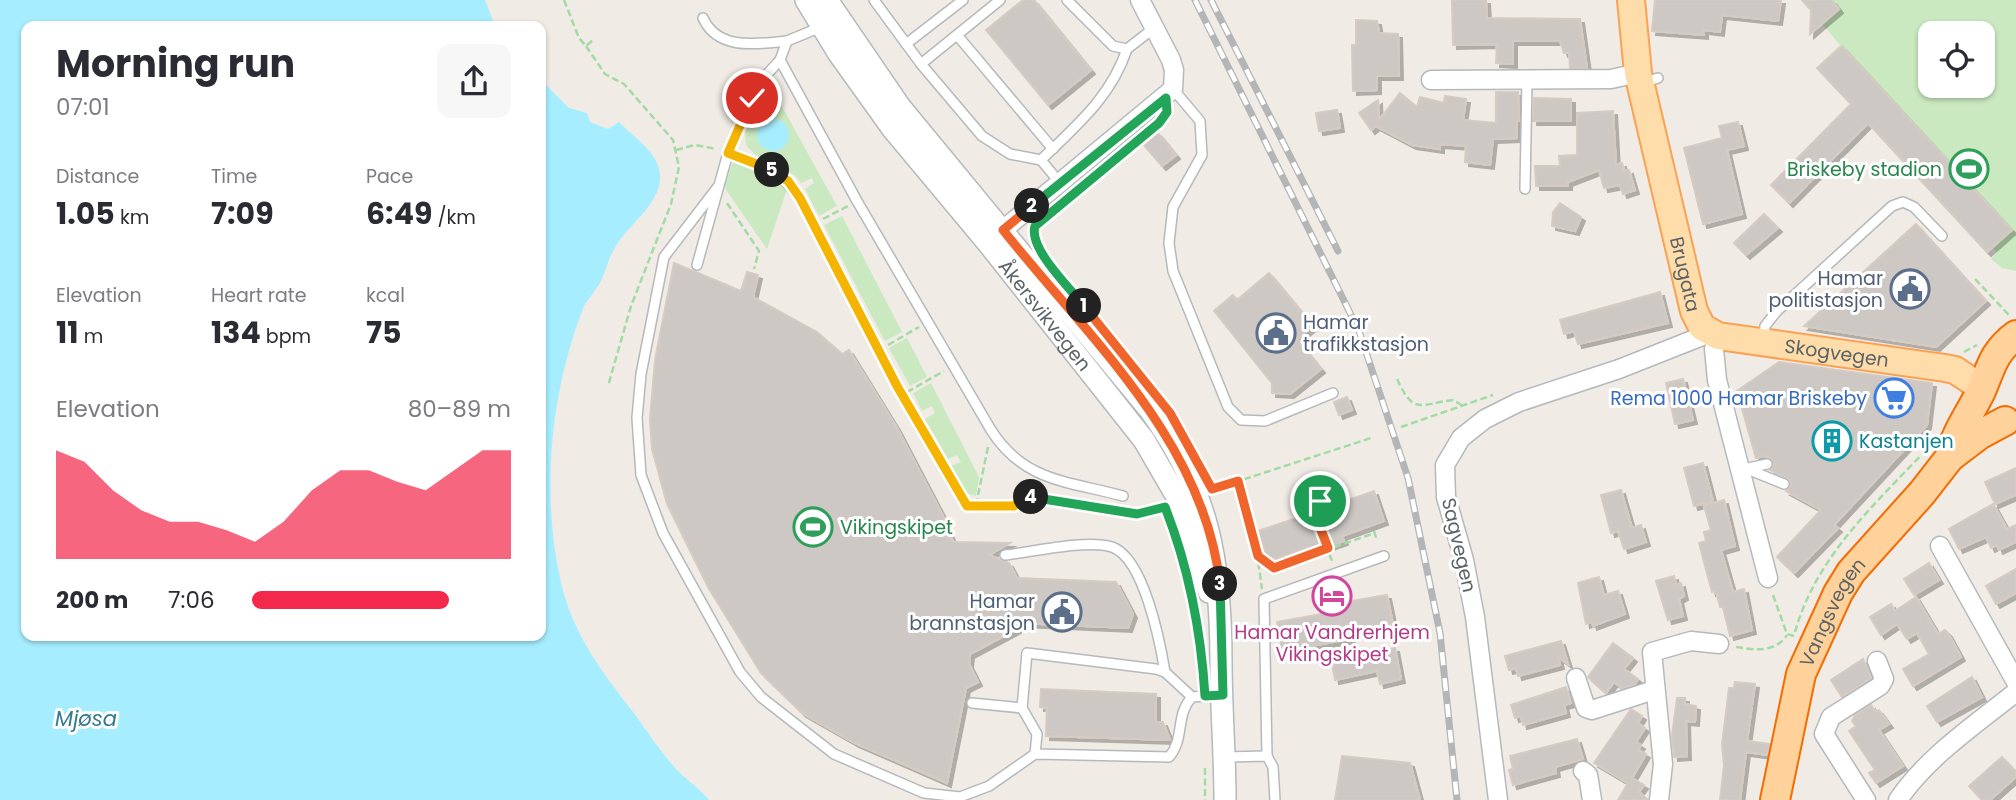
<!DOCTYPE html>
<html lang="en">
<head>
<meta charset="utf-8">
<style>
  :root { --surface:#fff; --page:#f7f7f7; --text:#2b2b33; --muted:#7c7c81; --accent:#f3284a }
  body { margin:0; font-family:Poppins,sans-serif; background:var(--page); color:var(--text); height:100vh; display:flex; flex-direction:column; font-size:26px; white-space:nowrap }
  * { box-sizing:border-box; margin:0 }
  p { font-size:23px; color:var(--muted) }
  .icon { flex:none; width:38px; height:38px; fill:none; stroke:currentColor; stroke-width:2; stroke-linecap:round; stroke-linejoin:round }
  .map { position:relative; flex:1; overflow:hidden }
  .drawer { position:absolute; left:21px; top:21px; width:525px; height:620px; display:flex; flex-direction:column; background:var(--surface); border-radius:14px; box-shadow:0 2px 5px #0004 }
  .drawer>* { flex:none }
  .controls { position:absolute; left:1918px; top:21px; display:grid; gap:14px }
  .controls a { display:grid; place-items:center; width:77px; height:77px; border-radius:14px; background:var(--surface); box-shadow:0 2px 5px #0004; font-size:35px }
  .pin { position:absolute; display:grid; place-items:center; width:60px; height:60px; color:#fff; margin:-30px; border:4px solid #fff; border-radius:50%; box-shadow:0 2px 7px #0007 }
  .km { position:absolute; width:35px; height:35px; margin:-18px; border-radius:50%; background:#222; color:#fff; font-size:19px; line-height:35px; text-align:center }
  .round { display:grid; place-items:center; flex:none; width:74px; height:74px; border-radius:14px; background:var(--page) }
  .overview { display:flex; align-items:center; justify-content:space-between; height:119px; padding:0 35px }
  h1 { font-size:38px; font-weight:700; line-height:52px }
  .stats { display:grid; grid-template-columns:repeat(3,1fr); gap:10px; height:119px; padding:7px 35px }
  .stats div { display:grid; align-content:center }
  .stats b { font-size:30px; font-weight:700 }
  .stats small { font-size:19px; font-weight:400 }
  .stats p { font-size:19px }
  .chart { height:196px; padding:14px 35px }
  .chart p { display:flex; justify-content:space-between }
  .chart svg { width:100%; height:126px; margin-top:7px; fill:var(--accent); opacity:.7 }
  ul { padding:0 35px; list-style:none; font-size:23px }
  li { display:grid; grid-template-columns:112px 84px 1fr; align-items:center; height:52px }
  li i { height:18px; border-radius:9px; background:var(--accent) }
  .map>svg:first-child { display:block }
</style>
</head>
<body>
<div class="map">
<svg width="2016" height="800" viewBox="0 0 2016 800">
  <defs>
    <filter id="shadow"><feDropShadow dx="4" dy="4" stdDeviation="0" flood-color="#0004"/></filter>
  </defs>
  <rect width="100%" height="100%" fill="#f0ebe5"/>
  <g fill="#cae9c0" fill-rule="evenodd">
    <path d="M1802 0H2016V271L2002 268 1991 259 1997 252 1823 61 1840 45ZM1930 33H1983V86H1930Z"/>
    <path d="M769 83 837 206 819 216 805 189 814 183 812 178 801 183C792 166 760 164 747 146 740 124 755 99 769 83Z"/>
    <path d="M733 161C752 163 775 174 787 189L767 249 726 190 725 184Z"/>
    <polygon points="842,216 902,332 885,341 824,225"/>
    <polygon points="907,338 927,377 910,386 889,348"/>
    <polygon points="931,383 979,477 976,496 966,493 951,466 961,462 957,455 948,459 925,419 935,413 932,406 922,411 913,393"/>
  </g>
  <g fill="#a6eeff">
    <path d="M0 0H485L495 26H26V635H541V80L569 108 587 113 590 122 608 129 619 122C637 141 666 156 659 186 652 212 625 227 613 251 607 263 604 278 596 289 591 297 585 302 582 311 550 396 541 495 561 583 573 634 602 672 633 712 648 732 661 753 678 771 688 781 699 788 709 800H0Z"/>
    <circle cx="773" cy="135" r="16"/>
  </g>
  <g fill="#cdc8c4" stroke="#d5cbc3" stroke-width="2" filter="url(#shadow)">
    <polygon points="1023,0 1034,0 1091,70 1048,105 986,30"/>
    <polygon points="1452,0 1486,0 1487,18 1580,19 1587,68 1570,68 1569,53 1564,53 1560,41 1513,41 1513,64 1496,63 1497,44 1453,45"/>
    <polygon points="1655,0 1781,0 1778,21 1722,15 1720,32 1704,30 1704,35 1652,31"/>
    <polygon points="1802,0 1832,0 1839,9 1810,34 1811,10"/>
    <polygon points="1356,20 1377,21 1379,33 1398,34 1399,76 1377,76 1377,90 1353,91 1352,45 1356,45"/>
    <polygon points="1842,46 2012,230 1987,252 1868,123 1789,203 1771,185 1851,104 1817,68"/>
    <polygon points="1496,92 1518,92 1519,121 1517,121 1517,138 1493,139 1490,165 1465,162 1466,146 1440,144 1440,149 1412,145 1376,126 1371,130 1359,113 1378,100 1379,120 1400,93 1417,107 1420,97 1444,103 1445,96 1466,99 1463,120 1496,123"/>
    <polygon points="1534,98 1571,99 1571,121 1533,121"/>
    <polygon points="1337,110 1340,128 1319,131 1316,113"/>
    <polygon points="1613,111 1616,165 1622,163 1624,171 1629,170 1635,190 1623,194 1620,185 1604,188 1599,170 1568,182 1568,186 1536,186 1535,166 1560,166 1559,156 1577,155 1577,113"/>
    <polygon points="1738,122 1744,146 1727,150 1742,214 1703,224 1684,148 1722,138 1719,126"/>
    <polygon points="1158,133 1176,155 1162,166 1144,145"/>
    <polygon points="1560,203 1581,217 1575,231 1552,226 1553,212"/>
    <polygon points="1764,214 1778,228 1746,255 1734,243"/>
    <polygon points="1916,224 1986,301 1936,347 1804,326"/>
    <polygon points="674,263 741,291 747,272 758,275 753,297 817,332 842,354 849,350 897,428 943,516 953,542 1010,543 989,555 1009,563 1017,578 1116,582 1133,614 1128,628 1018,623 1017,629 970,654 969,664 978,682 966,688 947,783 855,743 802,713 761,673 708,587 667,504 652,449 650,419 655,360"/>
    <polygon points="1269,273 1313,326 1297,339 1321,369 1290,394 1272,393 1272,383 1214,311 1233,295 1237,300"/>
    <polygon points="1660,292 1668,323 1578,344 1574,331 1564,334 1560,320"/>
    <polygon points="1779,362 1932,383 1927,425 1834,525 1838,528 1794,573 1777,557 1821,510 1786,491 1791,486 1790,480 1770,470 1774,466 1772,459 1764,456 1756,458 1737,391"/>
    <polygon points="1683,379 1693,420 1675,424 1666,383"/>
    <polygon points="1347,397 1352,410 1339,415 1334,402"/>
    <polygon points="1703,463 1713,501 1694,506 1684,468"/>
    <polygon points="2016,468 2016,495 1995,504 1985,482"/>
    <polygon points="1621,490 1632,528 1641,525 1646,542 1624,549 1618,531 1611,533 1601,495"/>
    <polygon points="1374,491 1384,521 1342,536 1344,541 1312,552 1310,547 1268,561 1258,531 1300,517 1298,511 1330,500 1332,506"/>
    <polygon points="1724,500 1735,546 1721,550 1733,592 1744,589 1752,630 1730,636 1723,607 1720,607 1716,591 1712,592 1699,543 1706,541 1704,532 1711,530 1704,506"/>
    <polygon points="1993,504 2007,529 2016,525 2016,542 1999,550 1997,545 1991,548 1986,537 1959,549 1949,529"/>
    <polygon points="1929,563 1939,580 1914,595 1904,579"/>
    <polygon points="2016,569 2016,593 1996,604 1986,586"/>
    <polygon points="1674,576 1676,585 1681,583 1684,596 1679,599 1683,616 1668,620 1656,581"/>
    <polygon points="1599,577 1604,595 1618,591 1625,614 1593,626 1592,622 1586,624 1578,583"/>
    <polygon points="1387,595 1393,624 1350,631 1351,639 1282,651 1277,622 1321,614 1320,609 1341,603"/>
    <polygon points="1916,597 1938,634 1945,630 1948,633 1961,657 1913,686 1903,669 1929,654 1917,633 1907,639 1897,624 1881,635 1870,617 1891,604 1895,611"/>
    <polygon points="1561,641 1568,664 1558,657 1560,665 1518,676 1516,668 1509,670 1505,656"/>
    <polygon points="1613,643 1633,658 1624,669 1638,679 1634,685 1622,688 1614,682 1606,693 1588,677"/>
    <polygon points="1395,648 1401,679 1380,684 1377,671 1335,680 1332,664 1353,651 1354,656"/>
    <polygon points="1863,659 1871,678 1842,697 1831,680"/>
    <polygon points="1972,677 1982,697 1937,722 1927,706"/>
    <polygon points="1735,682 1755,684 1747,741 1770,744 1767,755 1746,752 1740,800 1720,800 1724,765 1722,745 1729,688 1734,688"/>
    <polygon points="1566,687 1571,703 1564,705 1566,713 1523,725 1521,716 1515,718 1511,705"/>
    <polygon points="1041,689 1156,694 1156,722 1163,722 1170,740 1046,736 1047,708 1040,707"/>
    <polygon points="1677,698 1685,698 1685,704 1696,706 1695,722 1686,721 1687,756 1674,757 1672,736"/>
    <polygon points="1871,705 1876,712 1879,710 1889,724 1879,730 1903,766 1876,783 1869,773 1875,770 1849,731 1856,726 1852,721 1855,715"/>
    <polygon points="1631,709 1642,716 1638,723 1645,728 1636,742 1641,745 1638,750 1646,754 1632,778 1644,785 1639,792 1648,800 1618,800 1628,783 1594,763"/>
    <polygon points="1577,739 1583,759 1555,767 1556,773 1513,785 1509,770 1513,769 1510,756"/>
    <polygon points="1342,756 1410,763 1420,800 1335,800"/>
    <polygon points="2002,757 2016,772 2016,777 1990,800 1982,800 1969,786"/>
  </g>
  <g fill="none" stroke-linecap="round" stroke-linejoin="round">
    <g stroke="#b5b9bc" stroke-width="12">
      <g id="service">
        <polyline points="874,0 921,64 982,136 1010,154 1041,160 1060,183"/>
        <polyline points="1067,0 1113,46 1127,49 1154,28"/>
        <path d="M703 18C718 51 757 44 787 41"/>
        <path d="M821 27 787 41 780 60 857 201 991 430C1024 482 1068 481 1123 496"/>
        <polyline points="957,35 1053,149"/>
        <polyline points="906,44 963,0"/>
        <polyline points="921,64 1000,0"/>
        <polyline points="1642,83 1658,78"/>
        <polyline points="1173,89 1200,121 1202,155 1173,207 1169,243 1173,271 1228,407 1241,420 1265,421 1333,393"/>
        <polyline points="728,153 760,82 780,60"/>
        <path d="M1041 160C1077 125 1111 97 1127 49"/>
        <path d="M717 188 664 257 641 374 637 418 641 475 663 533 740 672 761 697 834 754 924 793 960 797 989 786 1035 754 1169 757C1185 739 1175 715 1192 697"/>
        <polyline points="1525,189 1527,79"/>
        <polyline points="697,265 728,153 778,173 800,198 897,386"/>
        <polyline points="1764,339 1765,326 1777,311 1892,206 1903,202 1914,207 1942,236"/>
        <polyline points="1748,468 1767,464"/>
        <polyline points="1742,470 1747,469 1784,484"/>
        <path d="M1005 555C1033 552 1086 539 1112 547 1144 558 1160 642 1165 672"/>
        <polyline points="972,703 1022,708"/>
        <polyline points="1035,754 1037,734 1022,708 1027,653 1156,669 1165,672 1192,697 1220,695"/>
        <polyline points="1267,756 1264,599 1384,556"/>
        <polyline points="1225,757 1267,756 1273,767 1275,800"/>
      </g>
    </g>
    <g stroke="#b5b9bc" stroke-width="21">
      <g id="minor">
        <polyline points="1431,80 1611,79 1638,73"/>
        <polyline points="992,239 1173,89 1174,70 1171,60 1140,0"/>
        <polyline points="1718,336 1714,349 1717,380 1768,578"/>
        <polyline points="1940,546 2016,682"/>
        <polyline points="1576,678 1586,708 1592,710 1654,690"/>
        <polyline points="1583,771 1588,775 1592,800"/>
        <polyline points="1498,800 1475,617 1464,560 1446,497 1445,465 1461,438 1485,419 1519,402 1619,369 1710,333"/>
        <polyline points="1659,800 1663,764 1652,652 1691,641 1719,644"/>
        <polyline points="1866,800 1824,734 1831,717 1880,686 1884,679 1877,661"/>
        <path d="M1898 800C1927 757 1976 724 2016 692"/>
      </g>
    </g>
    <g stroke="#b5b9bc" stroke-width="24">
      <g id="tertiary">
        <path id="s1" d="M806 0 839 54 892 128 988 243 1144 440 1180 502 1209 592"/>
        <path d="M827 0 900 107 1150 410C1209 491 1221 563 1221 661 1221 707 1225 754 1225 800"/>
      </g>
    </g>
    <g stroke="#f9a255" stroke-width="30">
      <g id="primary">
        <path id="s2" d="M1631 0 1638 73 1694 311 1702 327 1718 336 1945 368 1955 370 1982 388"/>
      </g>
    </g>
    <g stroke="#f56c00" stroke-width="32">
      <g id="trunk">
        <path d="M1950 457C1955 433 1970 414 1981 391 1991 368 1993 352 2016 335"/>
        <path id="s3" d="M1775 800 1801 674 1838 593 1851 572 1922 493 1950 457 1979 435 2005 421"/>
      </g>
    </g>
    <g stroke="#a2dba3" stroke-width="2.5" stroke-dasharray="7 3.5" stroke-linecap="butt">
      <polyline points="564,0 579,38 586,46 593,40"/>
      <polyline points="586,46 605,74 624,84 673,140 679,167 671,204 631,306 608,386"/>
      <polyline points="676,150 695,145 717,149"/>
      <polyline points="727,203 759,251 754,269"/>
      <polyline points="823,219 848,206"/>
      <polyline points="1034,239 1036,225"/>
      <polyline points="1975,279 2009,315"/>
      <polyline points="888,345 919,327"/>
      <polyline points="1964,352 1977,345"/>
      <path d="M1397 379C1414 416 1420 404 1453 400L1463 406"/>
      <polyline points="907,392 944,371"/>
      <polyline points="904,394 967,506 976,505"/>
      <polyline points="1401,427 1493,395"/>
      <polyline points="988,447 976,505 1014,506 1025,496 1137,514 1162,508"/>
      <polyline points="1238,481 1256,546 1262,589"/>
      <polyline points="1214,489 1371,438"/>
      <polyline points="1025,496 1029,482"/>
      <polyline points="1314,512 1305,506 1320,501 1314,512 1332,561"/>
      <polyline points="1374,531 1377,541"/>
      <polyline points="1258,556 1274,568 1375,533"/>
      <polyline points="1285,564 1288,572"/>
      <polyline points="1322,590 1324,607"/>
      <polyline points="1773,595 1787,634 1794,636"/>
      <polyline points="1195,604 1201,642"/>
      <path d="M1795 632C1816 557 1874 505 1926 450"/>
      <path d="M1736 647C1755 650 1775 653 1787 635"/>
      <polyline points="1205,768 1205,800"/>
    </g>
    <use href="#service" stroke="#fff" stroke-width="9"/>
    <use href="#minor" stroke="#fff" stroke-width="18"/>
    <use href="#tertiary" stroke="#fff" stroke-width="21"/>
    <use href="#primary" stroke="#ffddab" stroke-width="26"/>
    <use href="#trunk" stroke="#ffd29c" stroke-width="28"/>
    <g stroke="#b4b5b6" stroke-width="7">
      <g id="rail">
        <polyline points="1195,0 1359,331 1408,478 1440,633 1457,800"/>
        <polyline points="1211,0 1338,251"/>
      </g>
    </g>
    <use href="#rail" stroke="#fff" stroke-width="4.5" stroke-dasharray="13" stroke-linecap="butt"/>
  </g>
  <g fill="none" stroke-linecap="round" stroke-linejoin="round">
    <g stroke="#fff" stroke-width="14">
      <polyline id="split-1" points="1084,306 1170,413 1212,489 1238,481 1258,556 1274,568 1328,548 1314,512 1320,501"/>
    </g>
    <g stroke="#fff" stroke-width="14">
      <path id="split-2" d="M1032 206 1166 98 1167 112 1159 123 1035 226C1028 248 1070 288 1084 306"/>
    </g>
    <g stroke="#fff" stroke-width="14">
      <path id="split-3" d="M1032 206 1003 230C1088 337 1204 441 1220 584"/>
    </g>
    <g stroke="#fff" stroke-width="14">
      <path id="split-4" d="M1031 497 1137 514 1165 507C1189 568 1201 630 1205 696L1223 695 1220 584"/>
    </g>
    <g stroke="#fff" stroke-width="14">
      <polyline id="split-5" points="772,170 788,181 800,198 897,386 967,506 1014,506 1025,496 1031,497"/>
    </g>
    <g stroke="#fff" stroke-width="14">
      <polyline id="split-6" points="752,98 728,153 772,170"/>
    </g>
    <use href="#split-1" stroke="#f0652b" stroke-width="9"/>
    <use href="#split-2" stroke="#22a559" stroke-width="9"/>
    <use href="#split-3" stroke="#f0652b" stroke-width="9"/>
    <use href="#split-4" stroke="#22a559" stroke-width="9"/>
    <use href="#split-5" stroke="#f5b400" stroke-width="9"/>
    <use href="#split-6" stroke="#f5b400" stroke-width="9"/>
  </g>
  <defs>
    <g id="stadium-ring" transform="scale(2.0125)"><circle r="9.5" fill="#fff" stroke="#2e9e5b" stroke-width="1.5"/><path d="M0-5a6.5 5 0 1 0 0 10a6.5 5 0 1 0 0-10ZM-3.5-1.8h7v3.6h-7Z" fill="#2e9e5b"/></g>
    <g id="civic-ring" transform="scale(2.0125)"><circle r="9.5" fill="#fff" stroke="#5c6f8a" stroke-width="1.5"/><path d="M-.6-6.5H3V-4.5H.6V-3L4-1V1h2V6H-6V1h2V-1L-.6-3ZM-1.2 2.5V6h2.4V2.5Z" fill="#5c6f8a"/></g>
    <g id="supermarket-ring" transform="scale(2.0125)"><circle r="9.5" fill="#fff" stroke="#3f7fe0" stroke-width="1.5"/><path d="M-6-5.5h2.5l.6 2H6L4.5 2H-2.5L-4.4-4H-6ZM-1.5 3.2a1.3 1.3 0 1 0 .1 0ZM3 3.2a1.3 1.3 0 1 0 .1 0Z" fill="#3f7fe0"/></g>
    <g id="building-ring" transform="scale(2.0125)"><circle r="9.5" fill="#fff" stroke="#0f9aa8" stroke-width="1.5"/><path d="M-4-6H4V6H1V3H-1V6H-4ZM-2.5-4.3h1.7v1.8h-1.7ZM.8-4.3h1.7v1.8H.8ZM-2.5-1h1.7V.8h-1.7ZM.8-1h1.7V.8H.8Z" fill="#0f9aa8"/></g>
    <g id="hotel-ring" transform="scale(2.0125)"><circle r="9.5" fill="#fff" stroke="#d1479c" stroke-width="1.5"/><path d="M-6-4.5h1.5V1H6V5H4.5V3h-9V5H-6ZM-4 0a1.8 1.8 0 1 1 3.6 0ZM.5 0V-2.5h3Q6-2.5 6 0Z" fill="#d1479c"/></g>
  </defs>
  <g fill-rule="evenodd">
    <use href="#stadium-ring" x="1969" y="169"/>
    <use href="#civic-ring" x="1910" y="289"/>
    <use href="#civic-ring" x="1276" y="333"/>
    <use href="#supermarket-ring" x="1894" y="398"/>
    <use href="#building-ring" x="1832" y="441"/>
    <use href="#stadium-ring" x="813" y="527"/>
    <use href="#hotel-ring" x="1332" y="596"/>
    <use href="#civic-ring" x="1062" y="612"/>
  </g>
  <g text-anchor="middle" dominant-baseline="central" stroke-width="6" stroke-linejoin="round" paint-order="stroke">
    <g font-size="19" fill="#27864d" stroke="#fff" text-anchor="end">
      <text x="1942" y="169">Briskeby stadion</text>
      <text x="840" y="527" text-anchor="start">Vikingskipet</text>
    </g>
    <g font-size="19" fill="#5c6366" stroke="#fff">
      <text stroke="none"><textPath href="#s2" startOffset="280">Brugata</textPath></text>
      <text stroke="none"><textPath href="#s1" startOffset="396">Åkersvikvegen</textPath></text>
      <text stroke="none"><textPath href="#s2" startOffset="474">Skogvegen</textPath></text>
      <text transform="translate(1459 545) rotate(77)">Sagvegen</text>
      <text stroke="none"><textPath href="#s3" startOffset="198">Vangsvegen</textPath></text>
    </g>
    <g font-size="19" fill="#4e5e75" stroke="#fff" text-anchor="end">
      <text x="1883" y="278">Hamar<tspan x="1883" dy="22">politistasjon</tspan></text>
      <text x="1303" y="322" text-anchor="start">Hamar<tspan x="1303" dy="22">trafikkstasjon</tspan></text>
      <text x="1035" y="601">Hamar<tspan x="1035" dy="22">brannstasjon</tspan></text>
    </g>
    <g font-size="19" fill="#366cbe" stroke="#fff" text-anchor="end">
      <text x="1867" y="398">Rema 1000 Hamar Briskeby</text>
    </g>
    <g font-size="19" fill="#0d838f" stroke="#fff" text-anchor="start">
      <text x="1859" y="441">Kastanjen</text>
    </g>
    <g font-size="19" fill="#b23c85" stroke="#fff">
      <text x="1332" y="632">Hamar Vandrerhjem<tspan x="1332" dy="22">Vikingskipet</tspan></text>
    </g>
    <g font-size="21" font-style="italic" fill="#337992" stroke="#fff">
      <text x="86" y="718">Mjøsa</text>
    </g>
  </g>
</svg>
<div class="controls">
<a><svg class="icon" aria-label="locate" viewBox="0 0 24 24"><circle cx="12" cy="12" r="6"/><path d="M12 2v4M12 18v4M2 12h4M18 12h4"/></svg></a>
</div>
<div class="pin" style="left:1320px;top:501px;background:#1e9e55"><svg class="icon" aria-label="arrive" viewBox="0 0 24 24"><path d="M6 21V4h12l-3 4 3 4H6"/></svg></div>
<div class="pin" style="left:752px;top:98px;background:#d93025"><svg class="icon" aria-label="check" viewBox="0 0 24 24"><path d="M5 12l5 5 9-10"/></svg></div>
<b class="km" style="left:1084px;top:306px">1</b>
<b class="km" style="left:1032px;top:206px">2</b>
<b class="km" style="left:1220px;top:584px">3</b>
<b class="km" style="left:1031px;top:497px">4</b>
<b class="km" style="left:772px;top:170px">5</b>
<section class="drawer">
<div class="overview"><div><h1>Morning run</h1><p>07:01</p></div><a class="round"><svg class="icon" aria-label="share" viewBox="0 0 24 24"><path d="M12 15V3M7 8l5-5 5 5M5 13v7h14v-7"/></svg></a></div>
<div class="stats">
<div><p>Distance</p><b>1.05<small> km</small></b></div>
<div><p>Time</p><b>7:09</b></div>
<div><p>Pace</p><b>6:49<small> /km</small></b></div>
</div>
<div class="stats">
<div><p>Elevation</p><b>11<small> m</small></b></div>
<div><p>Heart rate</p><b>134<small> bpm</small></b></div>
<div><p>kcal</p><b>75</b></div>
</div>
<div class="chart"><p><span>Elevation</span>80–89 m</p>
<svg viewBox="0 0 160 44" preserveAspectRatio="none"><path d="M0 44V6L10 10L20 20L30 27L40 31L50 31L60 34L70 38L80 31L90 20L100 13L110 13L120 17L130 20L140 13L150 6L160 6V44z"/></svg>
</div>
<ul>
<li><b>200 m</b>7:06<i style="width:76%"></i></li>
</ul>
</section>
</div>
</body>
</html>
